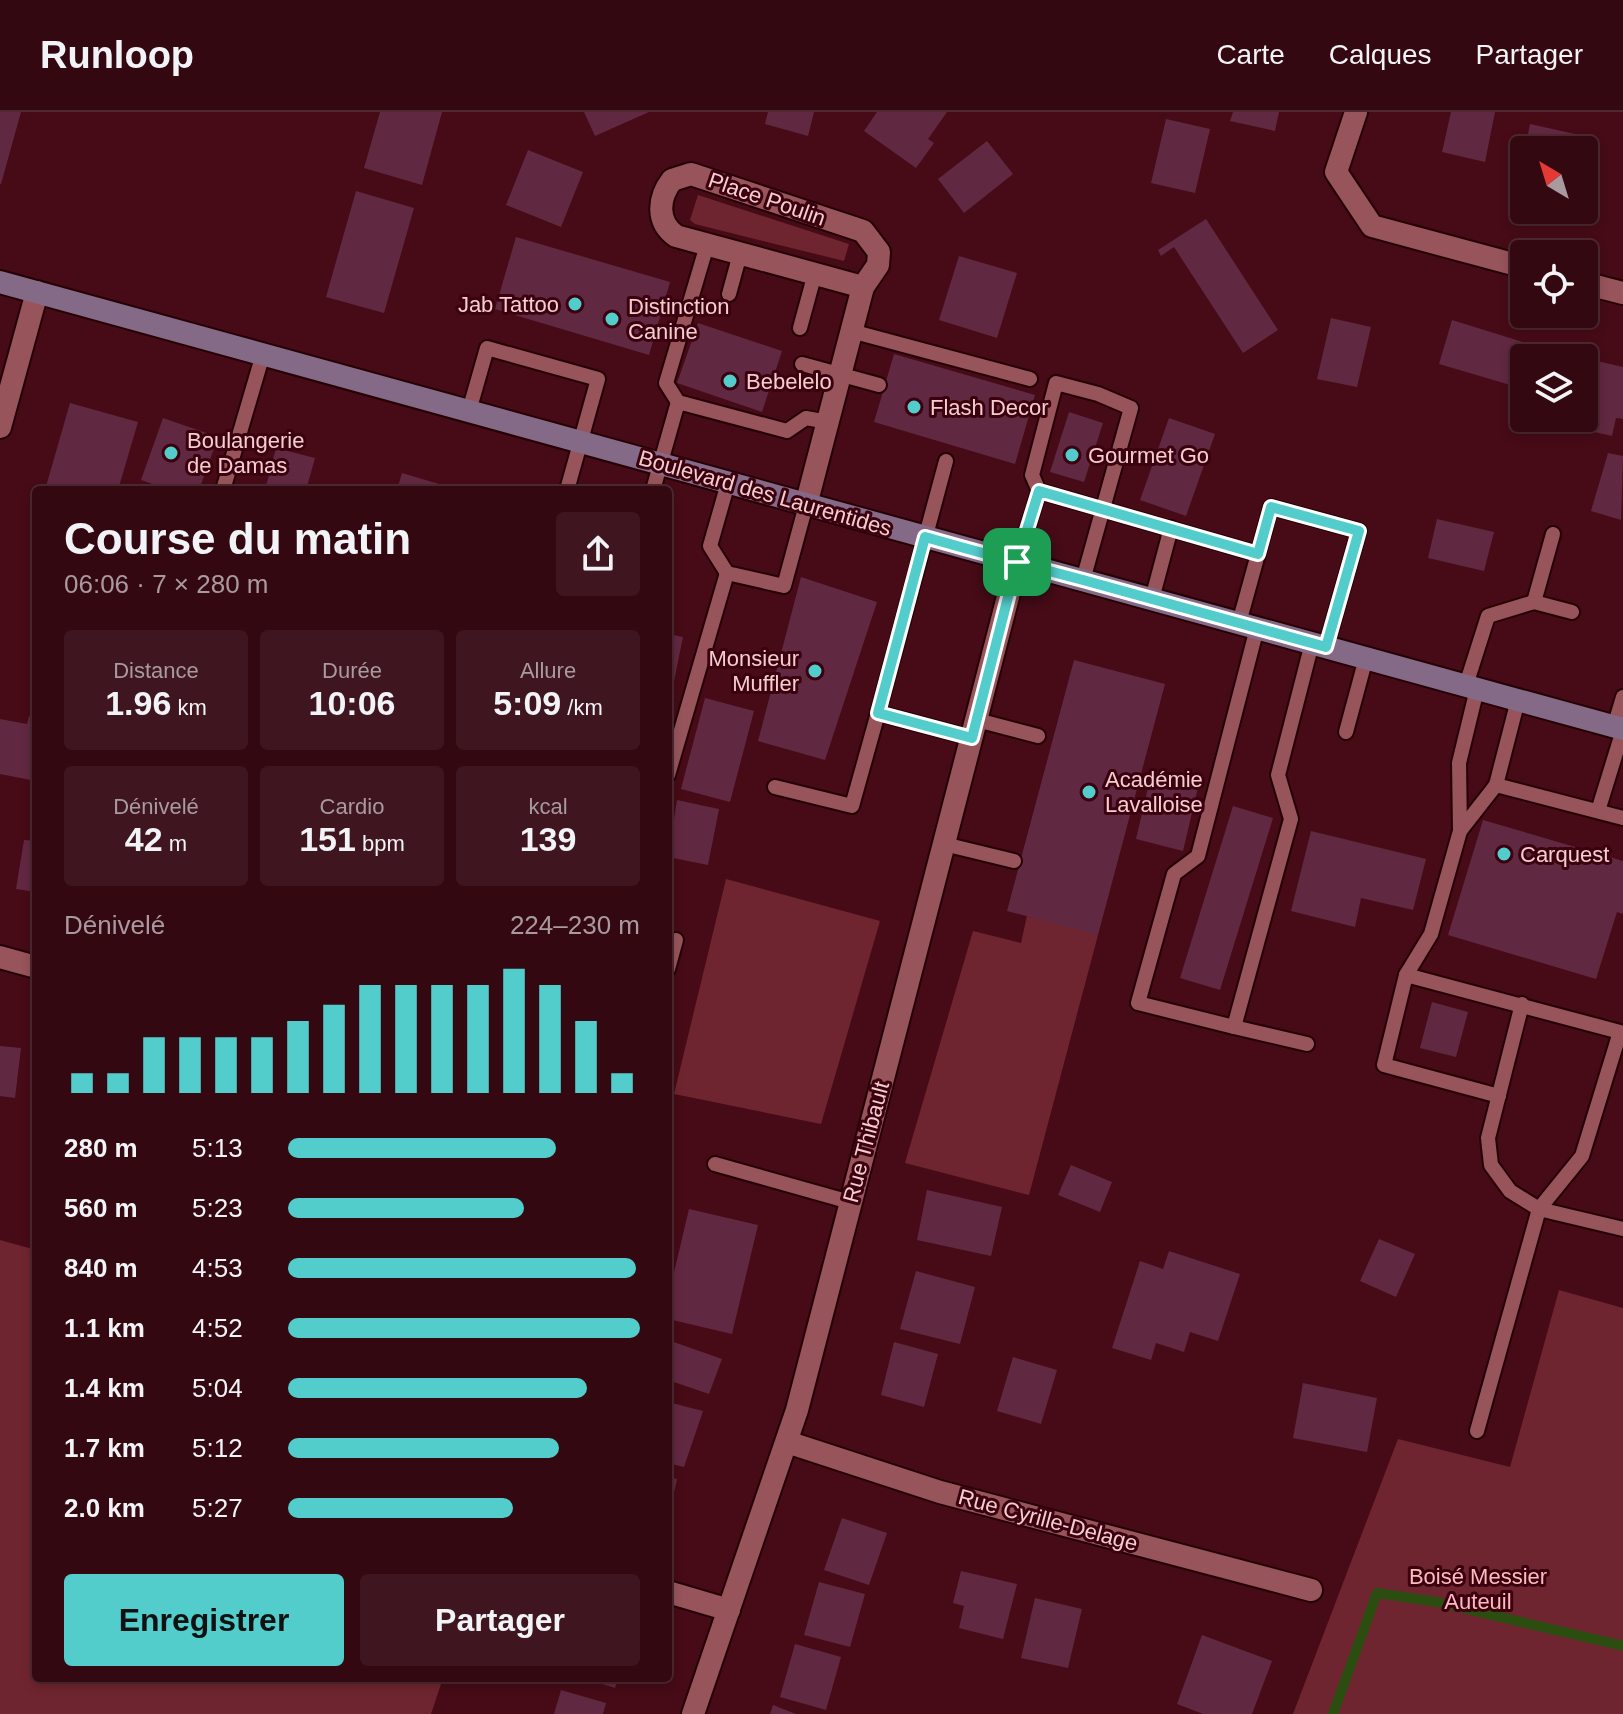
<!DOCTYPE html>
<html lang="fr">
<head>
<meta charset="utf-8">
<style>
  :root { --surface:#340811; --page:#3f161f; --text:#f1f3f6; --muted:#a99a9f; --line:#4e2931; --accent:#52cdcc }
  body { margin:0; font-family:Helvetica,sans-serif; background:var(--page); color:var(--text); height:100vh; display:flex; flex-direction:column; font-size:30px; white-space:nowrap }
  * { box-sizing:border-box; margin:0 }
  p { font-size:26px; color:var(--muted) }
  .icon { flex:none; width:44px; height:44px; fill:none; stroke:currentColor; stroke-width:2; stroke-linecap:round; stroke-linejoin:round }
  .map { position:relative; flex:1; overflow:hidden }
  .side { position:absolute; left:32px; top:374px; width:640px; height:1196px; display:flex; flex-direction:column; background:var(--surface); border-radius:8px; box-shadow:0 4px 12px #0003,0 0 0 2px var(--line) }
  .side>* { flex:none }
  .needle { width:52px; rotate:322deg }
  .tools { position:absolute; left:1510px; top:24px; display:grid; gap:16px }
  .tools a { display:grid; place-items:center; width:88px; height:88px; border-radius:8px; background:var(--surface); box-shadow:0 4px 12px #0003,0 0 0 2px var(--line); font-size:40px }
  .pin { position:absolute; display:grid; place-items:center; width:68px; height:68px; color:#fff; margin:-34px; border-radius:16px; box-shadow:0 4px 12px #0006 }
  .round { display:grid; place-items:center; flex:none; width:84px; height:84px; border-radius:8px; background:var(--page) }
  .overview { display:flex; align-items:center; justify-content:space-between; height:136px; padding:0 32px }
  h1 { font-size:44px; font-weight:800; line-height:60px }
  .stats { display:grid; grid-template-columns:repeat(3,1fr); gap:12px; height:136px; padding:8px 32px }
  .stats div { display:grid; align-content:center; border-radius:8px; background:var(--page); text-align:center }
  .stats b { font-size:34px; font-weight:800 }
  .stats small { font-size:22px; font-weight:400 }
  .stats p { font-size:22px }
  .chart { height:224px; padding:16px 32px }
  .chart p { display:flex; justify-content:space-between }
  .chart svg { width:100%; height:144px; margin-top:8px; stroke:var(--accent); stroke-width:6 }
  .action { display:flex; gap:16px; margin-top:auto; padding:16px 32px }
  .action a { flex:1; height:92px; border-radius:8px; background:var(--accent); color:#111; font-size:32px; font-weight:800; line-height:92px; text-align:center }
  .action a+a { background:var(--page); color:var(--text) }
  ul { padding:0 32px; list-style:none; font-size:26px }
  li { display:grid; grid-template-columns:128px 96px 1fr; align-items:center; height:60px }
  li i { height:20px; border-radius:10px; background:var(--accent) }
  header { display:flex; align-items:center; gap:48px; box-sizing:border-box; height:112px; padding:0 40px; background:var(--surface); border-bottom:2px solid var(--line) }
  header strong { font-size:38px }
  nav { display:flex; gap:44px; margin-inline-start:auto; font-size:28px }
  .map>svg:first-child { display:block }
</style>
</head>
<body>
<header>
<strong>Runloop</strong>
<nav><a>Carte</a><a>Calques</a><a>Partager</a></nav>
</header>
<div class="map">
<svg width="1623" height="1602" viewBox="0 0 1623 1602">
  <rect width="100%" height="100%" fill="#460b17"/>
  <g fill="#6f2530">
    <polygon points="698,83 849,132 844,149 695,112 690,108"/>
    <polygon points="726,767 880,809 821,1012 674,982"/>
    <polygon points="1028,799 1098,823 1029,1083 905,1051 973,819 1021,831"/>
    <polygon points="0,1128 36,1138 36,1566 443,1566 431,1602 0,1602"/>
    <polygon points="1559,1178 1623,1196 1623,1602 1293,1602 1398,1327 1510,1355"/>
  </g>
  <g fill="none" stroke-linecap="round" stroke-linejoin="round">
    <polyline stroke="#2b4d10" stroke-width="10" points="1333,1602 1377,1481 1437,1490 1623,1534"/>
  </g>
  <g fill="#612841">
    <polygon points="0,0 21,0 1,72 0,72"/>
    <polygon points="380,0 442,0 422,73 364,56"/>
    <polygon points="584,0 649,0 595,24"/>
    <polygon points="768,0 814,0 808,24 765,12"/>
    <polygon points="877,0 947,0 928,27 934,31 916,56 864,19"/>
    <polygon points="1233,0 1279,0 1275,19 1230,9"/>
    <polygon points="1451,0 1495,0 1485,50 1442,40"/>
    <polygon points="1166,7 1210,17 1195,81 1151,71"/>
    <polygon points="1530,12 1593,26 1585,62 1584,38 1525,38"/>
    <polygon points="987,29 1013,62 964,101 938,67"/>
    <polygon points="528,38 583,60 561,115 506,93"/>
    <polygon points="356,79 414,96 384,201 326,185"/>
    <polygon points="1206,107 1278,218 1243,241 1174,135 1161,144 1158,138"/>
    <polygon points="516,125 670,170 649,243 495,197"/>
    <polygon points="959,144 1017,161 997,226 939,208"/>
    <polygon points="1331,206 1371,215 1357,275 1317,267"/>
    <polygon points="1452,208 1552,239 1549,246 1524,246 1524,277 1439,252"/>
    <polygon points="698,211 782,239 762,300 677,271"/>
    <polygon points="894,242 1035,283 1015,352 874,310"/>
    <polygon points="1584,246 1623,255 1623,307 1616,306 1612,324 1567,314 1568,306 1584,306"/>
    <polygon points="70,291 138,310 118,378 45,378"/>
    <polygon points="1069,300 1103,311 1084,370 1050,360"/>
    <polygon points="163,306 218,325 199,378 170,378 141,368"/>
    <polygon points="1169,306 1215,322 1186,404 1140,388"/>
    <polygon points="276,336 315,346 306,378 265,378"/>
    <polygon points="1608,341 1623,344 1621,408 1591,399"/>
    <polygon points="402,361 456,377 456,378 397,378"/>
    <polygon points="1437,407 1494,420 1484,459 1428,446"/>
    <polygon points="801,465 877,490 825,648 758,629"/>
    <polygon points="668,522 683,525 671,584 668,584"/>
    <polygon points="1074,548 1165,572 1098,823 1007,799"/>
    <polygon points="705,586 754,599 730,690 681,677"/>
    <polygon points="29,604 36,606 36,669 0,662 0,607 27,612"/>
    <polygon points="1152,659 1199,671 1183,739 1136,727"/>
    <polygon points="677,688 719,697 708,753 668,745"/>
    <polygon points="1233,694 1273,706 1220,878 1180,866"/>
    <polygon points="1483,708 1623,749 1623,802 1617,800 1596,867 1448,823"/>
    <polygon points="1311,719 1426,747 1413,798 1361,786 1355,815 1291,799"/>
    <polygon points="24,728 36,729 36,780 16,777"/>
    <polygon points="1432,890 1468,900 1456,945 1420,936"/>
    <polygon points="0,934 21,936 15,986 0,984"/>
    <polygon points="1071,1053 1112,1070 1100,1100 1058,1083"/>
    <polygon points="927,1078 1002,1095 991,1144 917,1128"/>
    <polygon points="689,1097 758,1113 732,1222 668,1207 668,1186"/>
    <polygon points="1379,1127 1415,1142 1396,1185 1360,1169"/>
    <polygon points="1169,1139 1240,1162 1218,1229 1190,1220 1184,1240 1156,1231 1151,1248 1112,1236 1140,1149 1163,1157"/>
    <polygon points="916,1159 975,1175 960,1232 900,1217"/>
    <polygon points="668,1228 722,1247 709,1282 668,1268"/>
    <polygon points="894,1230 938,1242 924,1295 881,1283"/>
    <polygon points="1013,1245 1057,1258 1041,1312 997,1299"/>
    <polygon points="1303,1271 1377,1286 1367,1340 1293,1326"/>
    <polygon points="668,1290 703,1299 684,1355 668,1351"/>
    <polygon points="668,1365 677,1367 669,1403 668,1403"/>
    <polygon points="842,1406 887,1421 869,1473 824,1458"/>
    <polygon points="961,1459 1017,1472 1003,1527 959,1516 964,1494 953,1491"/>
    <polygon points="819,1470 865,1482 850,1535 804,1523"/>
    <polygon points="1035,1486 1082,1497 1068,1556 1021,1546"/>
    <polygon points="1202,1523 1272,1549 1252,1602 1203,1602 1177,1592"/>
    <polygon points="795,1532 841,1545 826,1598 780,1585"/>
    <polygon points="583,1566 618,1566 615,1576"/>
    <polygon points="561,1578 606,1591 603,1602 554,1602"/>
    <polygon points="773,1593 796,1602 770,1602"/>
  </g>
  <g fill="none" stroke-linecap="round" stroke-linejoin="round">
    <g stroke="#250005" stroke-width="18">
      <g id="service">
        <polyline points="729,182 740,142"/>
        <polyline points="800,216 815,161"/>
        <polyline points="851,219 1030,267"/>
        <polyline points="802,252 879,273"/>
        <polyline points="678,290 666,271 707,133"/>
        <polyline points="469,299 487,236 598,267 567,378"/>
        <polyline points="946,349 878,601 972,626"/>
        <polyline points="728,371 710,434 727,461 784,474 806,393"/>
        <polyline points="223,378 263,242"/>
        <polyline points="653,378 678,290 787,319 806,306 828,310"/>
        <polyline points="1039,379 1032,363 1056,271 1098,282 1131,296 1083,468"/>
        <polyline points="1017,450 1039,379 1258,442"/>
        <polyline points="1152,487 1171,416"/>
        <polyline points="1534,490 1553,422"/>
        <polyline points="1239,511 1271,395 1359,419 1326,535"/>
        <polyline points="1257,516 1198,744 1174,762 1138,891 1234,915 1291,707 1278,663 1312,531"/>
        <polyline points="1466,573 1488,504 1534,490 1572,500"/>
        <polyline points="1477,577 1459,651 1460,719 1431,822 1406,863 1384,953 1499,984"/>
        <polyline points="1518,588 1496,673 1623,706"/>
        <polyline points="977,608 1038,624"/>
        <polyline points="1614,615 1623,585"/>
        <polyline points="1346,620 1366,546"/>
        <polyline points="668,663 727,461"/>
        <polyline points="775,675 852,694 878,601"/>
        <polyline points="1598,699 1623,618"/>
        <polyline points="1460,719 1496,673"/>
        <polyline points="944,732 1014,749"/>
        <polyline points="668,857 676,828"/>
        <polyline points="1406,863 1620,920 1582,1044 1539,1097 1477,1319"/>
        <polyline points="1522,892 1488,1026 1491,1053 1510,1079 1539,1097 1623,1117"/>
        <polyline points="1234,915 1307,932"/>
        <polyline points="715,1052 850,1090"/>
      </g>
    </g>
    <g stroke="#250005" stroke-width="26">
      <g id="minor">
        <polyline points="1356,0 1336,60 1372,114 1524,155"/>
        <path d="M691 62 863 119 879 140 878 153 863 175 676 124C656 110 658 86 672 68Z"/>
        <polyline points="1584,171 1623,181"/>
        <polyline points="0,315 37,180"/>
        <polyline points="806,393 863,175"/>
        <polyline points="0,845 36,855"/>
        <polyline points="787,1330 940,1380 1311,1478"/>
        <polyline points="668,1480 729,1498"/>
        <polyline points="693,1602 797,1298 1017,450"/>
      </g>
    </g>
    <g stroke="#250005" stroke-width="26">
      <polyline id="secondary" points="0,170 1623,617"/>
    </g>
    <use href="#service" stroke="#97545b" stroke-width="14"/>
    <use href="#minor" stroke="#97545b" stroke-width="22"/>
    <use href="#secondary" stroke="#856a88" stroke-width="22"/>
  </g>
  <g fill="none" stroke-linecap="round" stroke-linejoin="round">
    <g stroke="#fff" stroke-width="16">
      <path id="route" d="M1017 450 972 626 878 601 925 425C978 440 1030 454 1083 468L1326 535 1359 419 1271 395 1258 442 1039 379 1017 450"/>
    </g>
    <use href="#route" stroke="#52cdcc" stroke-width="10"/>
  </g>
  <g fill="#52cdcc" stroke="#3b010e" stroke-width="3">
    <circle cx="575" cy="192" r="8"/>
    <circle cx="612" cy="207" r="8"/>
    <circle cx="730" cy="269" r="8"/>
    <circle cx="914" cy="295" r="8"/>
    <circle cx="171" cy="341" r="8"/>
    <circle cx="1072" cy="343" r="8"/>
    <circle cx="815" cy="559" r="8"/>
    <circle cx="1089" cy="680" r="8"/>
    <circle cx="1504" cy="742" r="8"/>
  </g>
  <g text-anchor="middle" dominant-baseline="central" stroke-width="6" stroke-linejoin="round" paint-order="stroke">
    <g font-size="22" fill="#f4cdcf" stroke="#3b010e">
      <text transform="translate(767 87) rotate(19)">Place Poulin</text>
      <text transform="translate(765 381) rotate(16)">Boulevard des Laurentides</text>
      <text transform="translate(866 1030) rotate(-75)">Rue Thibault</text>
      <text transform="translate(1048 1408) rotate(15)">Rue Cyrille-Delage</text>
    </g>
    <g font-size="22" fill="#f4cdcf" stroke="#3b010e" text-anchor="start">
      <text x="559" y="192" text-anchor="end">Jab Tattoo</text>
      <text x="628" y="194">Distinction<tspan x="628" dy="25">Canine</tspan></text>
      <text x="746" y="269">Bebelelo</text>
      <text x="930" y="295">Flash Decor</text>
      <text x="187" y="328">Boulangerie<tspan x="187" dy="25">de Damas</tspan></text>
      <text x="1088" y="343">Gourmet Go</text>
      <text x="799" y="546" text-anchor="end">Monsieur<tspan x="799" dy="25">Muffler</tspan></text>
      <text x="1105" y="667">Académie<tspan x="1105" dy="25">Lavalloise</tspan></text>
      <text x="1520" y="742">Carquest</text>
    </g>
    <g font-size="22" fill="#fdbbc0" stroke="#3b010e">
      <text x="1478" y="1464">Boisé Messier<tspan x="1478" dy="25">Auteuil</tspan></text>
    </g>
  </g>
</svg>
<div class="tools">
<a><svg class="needle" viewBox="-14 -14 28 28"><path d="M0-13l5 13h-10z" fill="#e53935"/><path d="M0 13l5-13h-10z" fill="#a99a9f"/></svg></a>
<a><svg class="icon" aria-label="locate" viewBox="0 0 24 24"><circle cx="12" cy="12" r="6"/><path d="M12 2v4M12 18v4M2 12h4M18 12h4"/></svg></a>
<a><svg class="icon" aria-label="layers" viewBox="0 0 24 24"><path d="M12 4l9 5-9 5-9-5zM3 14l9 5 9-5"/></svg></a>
</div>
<div class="pin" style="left:1017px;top:450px;background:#1e9e55"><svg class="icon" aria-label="arrive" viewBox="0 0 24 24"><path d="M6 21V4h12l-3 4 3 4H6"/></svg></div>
<section class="side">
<div class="overview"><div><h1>Course du matin</h1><p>06:06 · 7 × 280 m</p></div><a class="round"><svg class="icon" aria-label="share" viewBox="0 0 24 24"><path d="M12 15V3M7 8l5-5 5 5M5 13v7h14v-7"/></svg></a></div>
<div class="stats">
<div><p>Distance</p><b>1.96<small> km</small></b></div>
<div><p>Durée</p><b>10:06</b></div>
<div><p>Allure</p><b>5:09<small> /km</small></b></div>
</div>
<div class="stats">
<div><p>Dénivelé</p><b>42<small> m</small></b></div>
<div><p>Cardio</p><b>151<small> bpm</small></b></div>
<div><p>kcal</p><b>139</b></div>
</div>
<div class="chart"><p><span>Dénivelé</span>224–230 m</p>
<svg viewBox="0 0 160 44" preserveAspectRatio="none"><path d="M5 44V38M15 44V38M25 44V27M35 44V27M45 44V27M55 44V27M65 44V22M75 44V17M85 44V11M95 44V11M105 44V11M115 44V11M125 44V6M135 44V11M145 44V22M155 44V38"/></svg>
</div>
<ul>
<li><b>280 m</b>5:13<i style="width:76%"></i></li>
<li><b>560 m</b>5:23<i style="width:67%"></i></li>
<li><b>840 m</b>4:53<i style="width:99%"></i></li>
<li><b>1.1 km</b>4:52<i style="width:100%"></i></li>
<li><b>1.4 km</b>5:04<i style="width:85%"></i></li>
<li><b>1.7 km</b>5:12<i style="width:77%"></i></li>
<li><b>2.0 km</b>5:27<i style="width:64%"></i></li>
</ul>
<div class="action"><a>Enregistrer</a><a>Partager</a></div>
</section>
</div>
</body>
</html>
